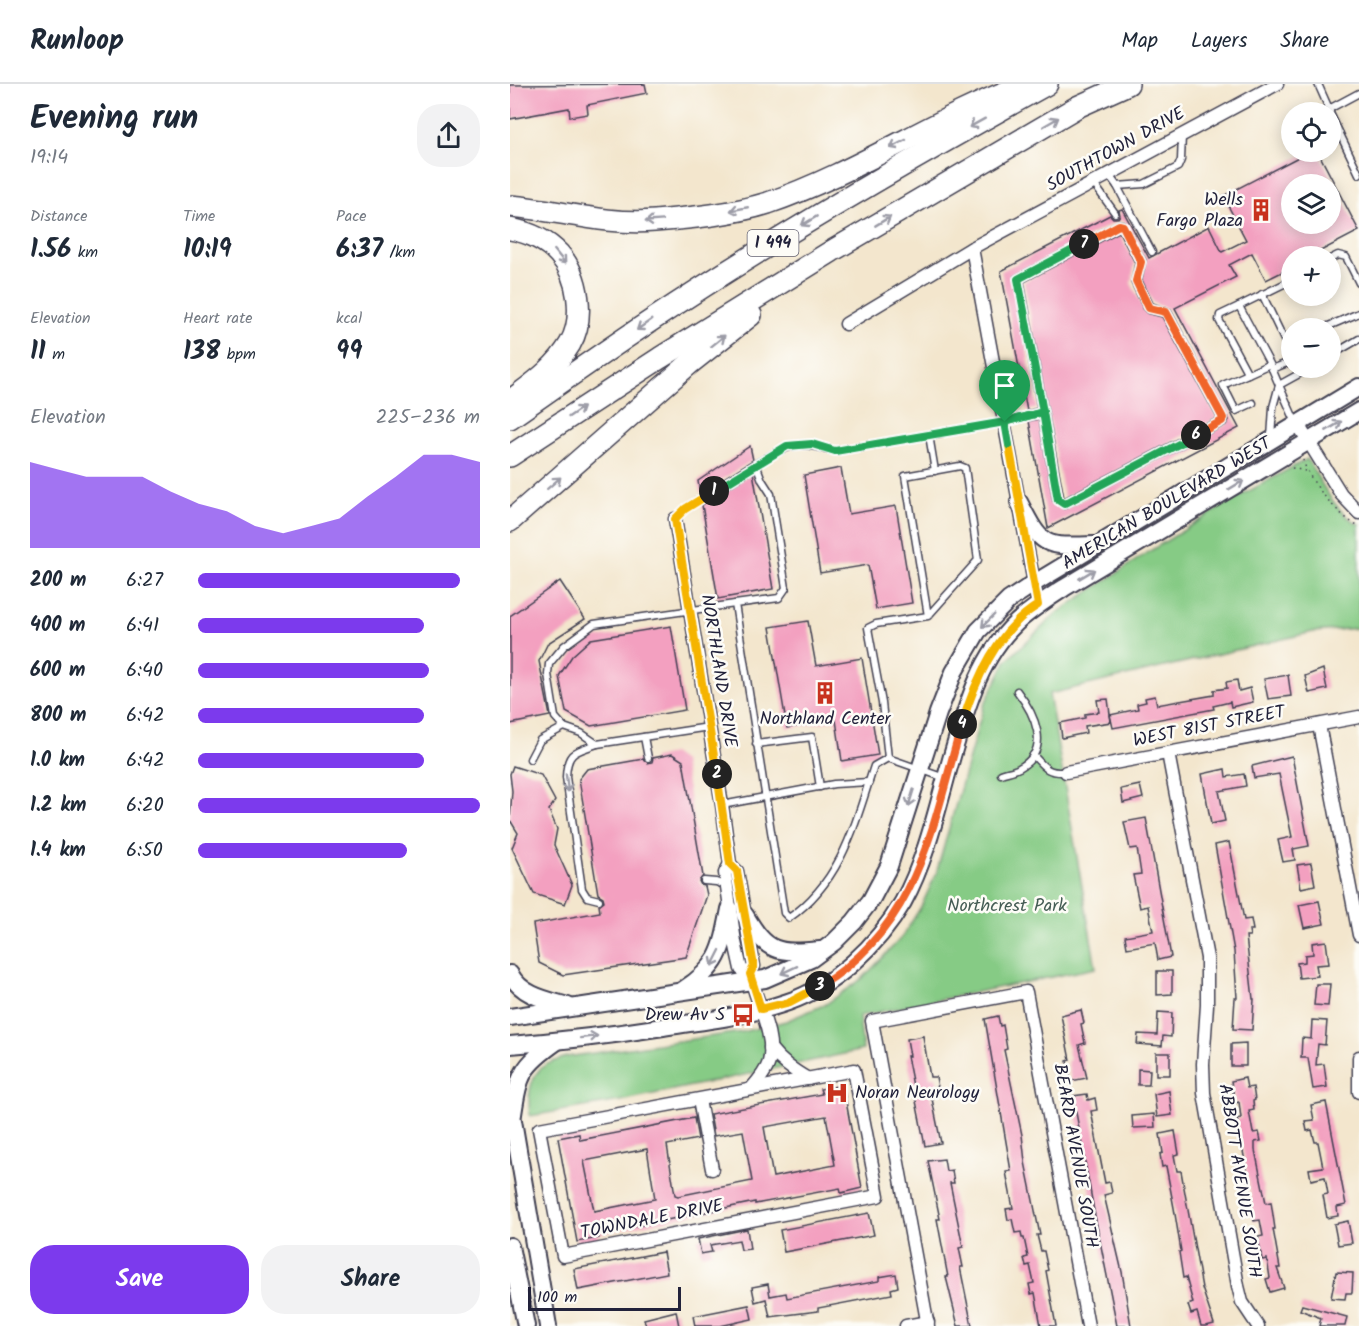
<!DOCTYPE html>
<html lang="en">
<head>
<meta charset="utf-8">
<style>
  :root { --surface:#fff; --page:#f2f2f3; --text:#1f2937; --muted:#747a83; --line:#e0e1e3; --accent:#7c3aed }
  body { margin:0; font-family:Kalam,sans-serif; background:var(--page); color:var(--text); height:100vh; display:flex; flex-direction:column; font-size:22px; white-space:nowrap }
  * { box-sizing:border-box; margin:0 }
  p { font-size:20px; color:var(--muted) }
  .icon { flex:none; width:33px; height:33px; fill:none; stroke:currentColor; stroke-width:2; stroke-linecap:round; stroke-linejoin:round }
  .map { position:relative; flex:1; overflow:hidden }
  .details { display:flex; flex-direction:column; background:var(--surface); width:510px }
  .details>* { flex:none }
  .tools { position:absolute; left:771px; top:18px; display:grid; gap:12px }
  .tools a { display:grid; place-items:center; width:60px; height:60px; border-radius:50%; background:var(--surface); box-shadow:0 3px 15px #0003; font-size:30px }
  .scale { position:absolute; left:18px; bottom:15px; width:153px; box-sizing:border-box; padding-left:6px; border:3px solid #22223b; border-top:0; font-size:16px; line-height:21px; white-space:nowrap; color:#22223b; -webkit-text-stroke:4px #fdfcf7; paint-order:stroke }
  .pin { position:absolute; display:grid; place-items:center; width:51px; height:51px; color:#fff; margin:-62px -26px; border-radius:50% 50% 50% 0; rotate:-45deg; box-shadow:0 0 6px #0007 }
  .pin .icon { rotate:45deg }
  .km { position:absolute; width:30px; height:30px; margin:-15px; border-radius:50%; background:#222; color:#fff; font-size:16px; line-height:30px; text-align:center }
  .round { display:grid; place-items:center; flex:none; width:63px; height:63px; border-radius:24px; background:var(--page) }
  .headline { display:flex; align-items:center; justify-content:space-between; height:102px; padding:0 30px }
  h1 { font-size:33px; font-weight:700; line-height:45px }
  .stats { display:grid; grid-template-columns:repeat(3,1fr); gap:9px; height:102px; padding:6px 30px }
  .stats div { display:grid; align-content:center }
  .stats b { font-size:26px; font-weight:700 }
  .stats small { font-size:16px; font-weight:400 }
  .stats p { font-size:16px }
  .chart { height:168px; padding:12px 30px }
  .chart p { display:flex; justify-content:space-between }
  .chart svg { width:100%; height:108px; margin-top:6px; fill:var(--accent); opacity:.7 }
  .cta { display:flex; gap:12px; margin-top:auto; padding:12px 30px }
  .cta a { flex:1; height:69px; border-radius:24px; background:var(--accent); color:#fff; font-size:24px; font-weight:700; line-height:69px; text-align:center }
  .cta a+a { background:var(--page); color:var(--text) }
  ul { padding:0 30px; list-style:none; font-size:20px }
  li { display:grid; grid-template-columns:96px 72px 1fr; align-items:center; height:45px }
  li i { height:15px; border-radius:8px; background:var(--accent) }
  header { display:flex; align-items:center; gap:36px; box-sizing:border-box; height:84px; padding:0 30px; background:var(--surface); border-bottom:2px solid var(--line) }
  header strong { font-size:28px }
  nav { display:flex; gap:33px; margin-inline-start:auto; font-size:21px }
  main { display:flex; flex:1; min-height:0 }
  .map>svg:first-child { display:block }
</style>
</head>
<body>
<header>
<strong>Runloop</strong>
<nav><a>Map</a><a>Layers</a><a>Share</a></nav>
</header>
<main>
<section class="details">
<div class="headline"><div><h1>Evening run</h1><p>19:14</p></div><a class="round"><svg class="icon" aria-label="share" viewBox="0 0 24 24"><path d="M12 15V3M7 8l5-5 5 5M5 13v7h14v-7"/></svg></a></div>
<div class="stats">
<div><p>Distance</p><b>1.56<small> km</small></b></div>
<div><p>Time</p><b>10:19</b></div>
<div><p>Pace</p><b>6:37<small> /km</small></b></div>
</div>
<div class="stats">
<div><p>Elevation</p><b>11<small> m</small></b></div>
<div><p>Heart rate</p><b>138<small> bpm</small></b></div>
<div><p>kcal</p><b>99</b></div>
</div>
<div class="chart"><p><span>Elevation</span>225–236 m</p>
<svg viewBox="0 0 160 44" preserveAspectRatio="none"><path d="M0 44V9L10 12L20 15L30 15L40 15L50 21L60 26L70 29L80 35L90 38L100 35L110 32L120 23L130 15L140 6L150 6L160 9V44z"/></svg>
</div>
<ul>
<li><b>200 m</b>6:27<i style="width:93%"></i></li>
<li><b>400 m</b>6:41<i style="width:80%"></i></li>
<li><b>600 m</b>6:40<i style="width:82%"></i></li>
<li><b>800 m</b>6:42<i style="width:80%"></i></li>
<li><b>1.0 km</b>6:42<i style="width:80%"></i></li>
<li><b>1.2 km</b>6:20<i style="width:100%"></i></li>
<li><b>1.4 km</b>6:50<i style="width:74%"></i></li>
</ul>
<div class="cta"><a>Save</a><a>Share</a></div>
</section>
<div class="map">
<svg width="849" height="1242" viewBox="0 0 849 1242">
  <rect width="100%" height="100%" fill="#fdfcf7"/>
  <filter id="ink" filterUnits="userSpaceOnUse"><feTurbulence type="fractalNoise" baseFrequency=".0167" numOctaves="2"/><feDisplacementMap in="SourceGraphic" scale="12" xChannelSelector="R" yChannelSelector="G"/><feConvolveMatrix kernelMatrix="1 2 1 2 8 2 1 2 1" color-interpolation-filters="sRGB"/></filter>
  <filter id="wash" filterUnits="userSpaceOnUse"><feTurbulence type="fractalNoise" baseFrequency=".008" numOctaves="4" result="noise"/><feDisplacementMap in="SourceGraphic" scale="24" xChannelSelector="R" yChannelSelector="G"/><feGaussianBlur stdDeviation="1.35" result="paint"/><feColorMatrix in="noise" values="0 0 0 0 0 0 0 0 0 0 0 0 0 0 0 0 0 1.4 0 .05"/><feComposite in="paint" operator="in"/></filter>
  <g filter="url(#wash)">
    <rect width="100%" height="100%" fill="#f3e6cd"/>
    <path fill="#86cb85" stroke="#547660" stroke-width="1.5" d="M797 375C810 395 825 430 849 440V544L803 548 539 610 586 884 349 932 353 966 110 1017 20 1032C18 1017 18 998 30 985 35 979 49 976 56 973L232 948 276 937 316 920 353 894 392 853 411 823 426 790 474 621 497 576 547 529 640 467 721 417Z"/>
    <g id="blocks">
      <g fill="#f3a0c0" fill-rule="evenodd">
        <polygon points="135,0 137,9 77,21 78,30 60,33 59,24 0,35 0,1"/>
        <path d="M798 68H808L849 147 801 172H782V183L756 196 742 169 719 181 726 193 665 224 729 344 538 444 519 337 529 335 543 417 554 425 716 341 719 336 661 226 643 219 632 196 636 176 614 137 609 136 504 192 527 324 517 327 491 187 600 131 603 134H608L610 131 609 126 612 125 639 174 699 142 712 168 736 156 713 112ZM782 100H820V140H782Z"/>
        <polygon points="609,148 625,179 621,199 634,226 637,229 652,233 707,334 554,414 514,198"/>
        <polygon points="240,362 243,376 190,409 188,397"/>
        <polygon points="331,384 339,430 386,422 402,519 366,525 358,481 310,489 294,391"/>
        <polygon points="243,388 263,505 208,515 192,421"/>
        <polygon points="50,497 75,535 38,559 29,577 40,632 0,640 0,532"/>
        <polygon points="298,537 306,582 352,574 368,671 332,677 326,636 277,644 260,543"/>
        <polygon points="161,542 175,626 81,642 56,628 49,592 62,572 81,555"/>
        <polygon points="813,585 817,605 799,609 795,592"/>
        <polygon points="778,591 781,612 758,615 754,595"/>
        <polygon points="727,596 729,607 740,604 743,618 721,623 720,618 703,622 704,625 603,644 600,631 628,625 627,620 636,618 635,614 645,612 647,621 704,611 704,606 717,604 716,598"/>
        <polygon points="598,615 601,638 575,642 576,649 552,654 550,639 575,634 575,630 589,628 587,616"/>
        <polygon points="162,670 173,677 193,792 189,797 191,801 195,802 197,811 176,873 53,891 29,879 23,840 90,828 89,821 94,817 93,813 88,810 69,695 77,685 133,675 138,679 142,678 143,674"/>
        <polygon points="782,672 799,762 783,765 785,776 773,778 768,756 782,753 769,690 744,694 742,682"/>
        <polygon points="3,682 31,691 45,717 39,726 47,745 44,761 62,801 55,820 24,810 2,764 8,749 0,736 2,707 0,690"/>
        <polygon points="715,685 716,693 734,690 736,702 709,707 715,737 701,740 692,690"/>
        <polygon points="630,701 633,714 613,719 611,705"/>
        <polygon points="636,734 661,873 648,876 645,859 617,864 615,852 643,847 638,822 630,824 623,791 631,790 627,764 620,765 614,738"/>
        <polygon points="719,758 734,836 741,835 743,846 739,846 740,852 736,852 743,915 744,915 742,946 723,945 725,914 727,914 724,867 705,761"/>
        <polygon points="801,779 805,801 791,804 787,781"/>
        <polygon points="809,817 814,840 794,844 789,821"/>
        <polygon points="816,857 819,880 806,881 808,892 789,894 787,879 795,878 795,871 803,870 802,859"/>
        <polygon points="647,887 662,887 662,910 647,911"/>
        <polygon points="806,900 820,900 818,922 804,921"/>
        <polygon points="571,926 574,939 571,940 575,959 569,961 577,994 561,997 557,977 560,976 551,931"/>
        <polygon points="648,928 662,929 661,953 653,952 652,962 627,960 628,950 647,951"/>
        <polygon points="488,932 490,942 493,941 497,965 494,966 512,1051 515,1078 530,1151 527,1151 531,1167 534,1167 538,1186 536,1187 546,1242 531,1242 525,1209 521,1210 519,1200 524,1199 520,1181 516,1182 514,1174 518,1173 514,1154 512,1154 511,1148 505,1149 502,1135 498,1136 496,1125 503,1124 496,1088 501,1087 475,935"/>
        <polygon points="802,936 817,937 815,961 808,960 806,981 814,980 817,1003 803,1005 798,974 791,974 792,954 801,955"/>
        <polygon points="413,952 420,993 426,993 428,1003 420,1005 431,1059 415,1062 397,972 400,972 397,955"/>
        <polygon points="736,959 736,982 721,982 721,960"/>
        <rect x="646" y="969" width="14" height="22"/>
        <polygon points="628,985 640,986 639,1001 628,1001"/>
        <polygon points="735,994 737,1004 743,1003 745,1016 743,1017 744,1026 739,1027 743,1049 749,1048 751,1057 745,1058 745,1066 756,1119 761,1118 765,1145 763,1145 770,1184 767,1184 774,1204 760,1208 756,1195 760,1194 757,1175 752,1176 748,1153 753,1152 750,1136 744,1137 741,1115 742,1115 727,1035 731,1034 729,1018 725,1019 721,997"/>
        <path d="M333 1001 352 1104 331 1109 330 1104 245 1120V1118L88 1150 89 1154 67 1158 48 1054 69 1050 70 1056 184 1034 188 1055 157 1061 165 1111 168 1112 242 1097 233 1047 204 1052 200 1030 312 1010 310 1005ZM316 1032 325 1081 263 1093 254 1043ZM137 1065 145 1115 84 1127 74 1077Z"/>
        <polygon points="659,1007 662,1031 647,1033 644,1010"/>
        <polygon points="577,1010 578,1016 585,1014 587,1026 581,1027 595,1099 600,1098 602,1109 594,1111 612,1188 621,1242 607,1242 584,1127 563,1012"/>
        <polygon points="816,1018 836,1121 827,1123 828,1132 817,1134 813,1111 818,1110 815,1093 801,1096 799,1085 813,1083 808,1058 805,1058 802,1046 797,1047 795,1037 804,1036 801,1021"/>
        <polygon points="644,1030 645,1043 623,1044 622,1032"/>
        <polygon points="665,1047 669,1070 664,1071 667,1087 671,1087 692,1204 704,1240 696,1242 691,1242 687,1228 681,1230 678,1221 683,1219 676,1193 673,1194 669,1168 671,1167 664,1124 656,1082 652,1083 650,1070 653,1069 650,1050"/>
        <polygon points="434,1075 436,1087 442,1086 444,1099 440,1099 453,1163 449,1164 453,1183 450,1183 462,1242 448,1242 436,1193 438,1193 427,1135 430,1135 418,1077"/>
        <polygon points="359,1129 364,1151 274,1168 270,1146"/>
        <polygon points="838,1137 842,1159 828,1161 824,1140"/>
        <polygon points="237,1145 240,1165 231,1166 229,1156 200,1161 202,1168 191,1170 188,1155"/>
        <polygon points="153,1168 157,1189 68,1206 64,1185"/>
        <polygon points="826,1188 843,1189 842,1209 836,1209 835,1215 821,1214"/>
        <polygon points="386,1190 388,1203 381,1205 382,1210 308,1224 308,1227 260,1233 256,1215 245,1218 242,1203 258,1200 260,1212 276,1209 277,1214 369,1197 369,1193"/>
        <polygon points="239,1221 242,1235 210,1242 185,1242 183,1232"/>
        <polygon points="792,1221 837,1233 835,1242 809,1242 811,1234 790,1226"/>
        <polygon points="166,1227 169,1242 136,1242 134,1235"/>
      </g>
    </g>
  </g>
  <g filter="url(#ink)">
    <use href="#blocks" fill-opacity="0" stroke="#413f51" stroke-width="1.5"/>
    <g fill="none" stroke-linecap="round" stroke-linejoin="round">
      <g stroke="#413f51" stroke-width="9">
        <g id="lane">
          <polyline points="808,0 820,27"/>
          <polyline points="819,25 849,9"/>
          <polyline points="820,29 849,90"/>
          <polyline points="599,91 607,102 634,100 668,83 671,76 672,51"/>
          <polyline points="584,100 605,129"/>
          <polyline points="607,102 642,168"/>
          <polyline points="820,175 828,171 836,173 849,199"/>
          <polyline points="752,210 776,260 782,261"/>
          <polyline points="729,222 782,196"/>
          <polyline points="814,244 849,229"/>
          <polyline points="820,272 849,255"/>
          <polyline points="760,280 738,290 709,236 710,231 729,222 760,280 769,301 763,323 761,354"/>
          <polyline points="762,285 782,277"/>
          <polyline points="738,290 713,301 726,327 743,319"/>
          <polyline points="786,339 769,301 800,284"/>
          <polyline points="419,351 425,387"/>
          <polyline points="165,435 175,425 246,380"/>
          <polyline points="199,643 87,660 71,649 54,643 45,633 38,590 39,580 54,562 84,540 225,520"/>
          <polyline points="134,653 138,674"/>
          <path d="M87 660C65 668 57 667 56 693L72 805 77 813 89 816"/>
          <polyline points="246,660 302,653 310,703"/>
          <path d="M523 671C535 684 537 689 556 688"/>
          <polyline points="378,674 372,619 358,544 366,540 418,532 468,476 455,384 450,382 395,392 418,532"/>
          <polyline points="20,675 30,656 54,643"/>
          <path d="M491 690C496 688 504 687 509 684 543 666 524 629 507 607"/>
          <path d="M435 694 378 674 364 682C345 740 332 797 279 834L274 829 225 520 269 514 276 504 261 410 252 396 246 380C280 360 286 356 325 367L495 338 533 328 508 195 611 141 631 178 626 197 639 224 656 228 714 336 554 420 548 416 533 328"/>
          <polyline points="212,721 324,700 359,698"/>
          <polyline points="194,797 206,798 217,802"/>
        </g>
      </g>
      <g stroke="#413f51" stroke-width="15">
        <g id="street">
          <polyline points="336,240 462,164"/>
          <polyline points="787,339 831,410 849,429"/>
          <path d="M165 435 212 721 220 780 227 787 244 882 240 890C245 916 266 951 259 978 256 988 248 997 241 1005"/>
          <polyline points="528,521 462,164 767,0"/>
          <polyline points="809,641 849,851"/>
          <polyline points="658,669 697,874 697,921 693,980 694,1009 728,1202 732,1218 748,1242"/>
          <polyline points="556,688 849,633"/>
          <polyline points="220,780 215,789 225,858 231,885 240,890"/>
          <path d="M260 964C271 978 283 986 298 995"/>
          <polyline points="849,973 849,1008"/>
          <polygon points="344,986 368,1112 53,1172 29,1045"/>
          <polyline points="189,1016 202,1085"/>
          <polyline points="396,1242 418,1238"/>
          <polyline points="418,1242 362,937 516,908 578,1242"/>
        </g>
      </g>
      <g stroke="#413f51" stroke-width="20">
        <g id="secondary">
          <path d="M509 418C532 463 533 463 584 461"/>
          <path d="M235 831C257 869 267 870 310 866"/>
          <path d="M0 890C12 912 37 916 58 922"/>
          <path d="M173 906C210 882 212 866 220 825"/>
          <polyline points="0,933 255,895 301,875 324,858 344,838 361,816 379,782 428,629 444,588 468,547 499,516 523,500 849,303"/>
          <path d="M0 961C51 957 102 951 153 943 195 937 238 932 278 918 325 902 368 861 393 818 417 774 428 721 442 672 456 625 469 574 506 539 521 525 537 515 554 504L849 327"/>
          <polyline points="0,1019 38,1242"/>
          <path d="M3 1030C9 990 12 982 46 958"/>
          <polyline points="0,1162 16,1242"/>
        </g>
      </g>
      <g stroke="#413f51" stroke-width="24">
        <g id="highway">
          <path d="M0 122C50 126 93 141 145 137 181 134 223 130 258 119 346 89 424 35 511 2"/>
          <path d="M0 145C17 148 36 156 49 170 69 192 75 234 60 260 45 285 22 300 0 317"/>
          <path d="M0 334C47 301 94 268 142 236 270 151 403 74 537 0"/>
          <polyline points="0,372 150,274 322,167 567,23 618,0"/>
          <polyline points="0,437 179,280 241,231"/>
        </g>
      </g>
      <g stroke="#413f51" stroke-width="1.5" stroke-dasharray="1.5 4.5" stroke-linecap="butt">
        <path d="M793 376C799 398 829 432 849 443"/>
        <polyline points="782,384 795,387"/>
      </g>
      <use href="#lane" stroke="#fff" stroke-width="6"/>
      <use href="#street" stroke="#fff" stroke-width="12"/>
      <use href="#secondary" stroke="#fff" stroke-width="16"/>
      <use href="#highway" stroke="#fff" stroke-width="21"/>
    </g>
    <defs><path id="oneway-shaft" d="M-6 0H5M1.5-3L5.5 0L1.5 3" fill="none" stroke-width="1.6" stroke-linecap="round" stroke-linejoin="round" transform="scale(1.5)"/></defs>
    <g stroke="#9c9ca7">
      <use href="#oneway-shaft" transform="translate(541 38) rotate(-30)"/>
      <use href="#oneway-shaft" transform="translate(467 39) rotate(151)"/>
      <use href="#oneway-shaft" transform="translate(388 60) rotate(153)"/>
      <use href="#oneway-shaft" transform="translate(229 125) rotate(169)"/>
      <use href="#oneway-shaft" transform="translate(144 137) rotate(176)"/>
      <use href="#oneway-shaft" transform="translate(299 137) rotate(149)"/>
      <use href="#oneway-shaft" transform="translate(373 137) rotate(-31)"/>
      <use href="#oneway-shaft" transform="translate(50 173) rotate(51)"/>
      <use href="#oneway-shaft" transform="translate(134 241) rotate(145)"/>
      <use href="#oneway-shaft" transform="translate(208 257) rotate(-39)"/>
      <use href="#oneway-shaft" transform="translate(66 328) rotate(-34)"/>
      <use href="#oneway-shaft" transform="translate(824 342) rotate(-31)"/>
      <use href="#oneway-shaft" transform="translate(44 399) rotate(-41)"/>
      <use href="#oneway-shaft" transform="translate(726 401) rotate(-31)"/>
      <use href="#oneway-shaft" transform="translate(577 490) rotate(-31)"/>
      <use href="#oneway-shaft" transform="translate(478 537) rotate(135)"/>
      <use href="#oneway-shaft" transform="translate(57 699) rotate(83)"/>
      <use href="#oneway-shaft" transform="translate(401 714) rotate(107)"/>
      <use href="#oneway-shaft" transform="translate(206 874) rotate(117)"/>
      <use href="#oneway-shaft" transform="translate(279 886) rotate(155)"/>
      <use href="#oneway-shaft" transform="translate(79 953) rotate(-7)"/>
    </g>
  </g>
  <g fill="none" stroke-linecap="round" stroke-linejoin="round" filter="url(#ink)">
    <g stroke="#fff" stroke-width="12">
      <polyline id="split-1" points="204,407 277,362 302,360 325,367 495,338"/>
    </g>
    <g stroke="#fff" stroke-width="12">
      <polyline id="split-2" points="204,407 175,425 165,435 207,690"/>
    </g>
    <g stroke="#fff" stroke-width="12">
      <polyline id="split-3" points="207,690 220,780 227,787 244,882 240,890 251,925 280,918 310,902"/>
    </g>
    <g stroke="#fff" stroke-width="12">
      <path id="split-4" d="M310 902C409 842 422 742 452 640"/>
    </g>
    <g stroke="#fff" stroke-width="12">
      <path id="split-5" d="M452 640C465 596 487 546 528 521L499 361"/>
    </g>
    <g stroke="#fff" stroke-width="12">
      <polyline id="split-6" points="499,361 495,338 533,328 548,416 554,420 686,351"/>
    </g>
    <g stroke="#fff" stroke-width="12">
      <polyline id="split-7" points="574,160 609,141 613,142 631,178 626,197 639,224 656,228 713,334 712,337 686,351"/>
    </g>
    <g stroke="#fff" stroke-width="12">
      <polyline id="split-8" points="495,338 533,328 508,195 574,160"/>
    </g>
    <use href="#split-1" stroke="#22a559" stroke-width="8"/>
    <use href="#split-2" stroke="#f5b400" stroke-width="8"/>
    <use href="#split-3" stroke="#f5b400" stroke-width="8"/>
    <use href="#split-4" stroke="#f0652b" stroke-width="8"/>
    <use href="#split-5" stroke="#f5b400" stroke-width="8"/>
    <use href="#split-6" stroke="#22a559" stroke-width="8"/>
    <use href="#split-7" stroke="#f0652b" stroke-width="8"/>
    <use href="#split-8" stroke="#22a559" stroke-width="8"/>
  </g>
  <defs>
    <g id="building-bare" transform="scale(1.8)"><path d="M-4-6H4V6H1V3H-1V6H-4ZM-2.5-4.3h1.7v1.8h-1.7ZM.8-4.3h1.7v1.8H.8ZM-2.5-1h1.7V.8h-1.7ZM.8-1h1.7V.8H.8Z" fill="#c8321e" stroke="#fdfcf7" stroke-width="2.5" paint-order="stroke"/></g>
    <g id="bus-bare" transform="scale(1.8)"><path d="M-5-6H5V4H4V6H2V4H-2V6H-4V4H-5ZM-3.5-4V0h7V-4ZM-3.5 1.2v1.5H-2V1.2ZM2 1.2v1.5H3.5V1.2Z" fill="#c8321e" stroke="#fdfcf7" stroke-width="2.5" paint-order="stroke"/></g>
    <g id="hospital-bare" transform="scale(1.8)"><path d="M-5-5h3v3.5h4V-5h3V5h-3V1.5h-4V5h-3Z" fill="#c8321e" stroke="#fdfcf7" stroke-width="2.5" paint-order="stroke"/></g>
  </defs>
  <g fill-rule="evenodd">
    <use href="#building-bare" x="751" y="126"/>
    <use href="#building-bare" x="315" y="609"/>
    <use href="#bus-bare" x="233" y="931"/>
    <use href="#hospital-bare" x="327" y="1009"/>
  </g>
  <g text-anchor="middle" dominant-baseline="central" stroke-width="5" stroke-linejoin="round" paint-order="stroke">
    <rect fill="#fdfcf7" stroke="#646373" stroke-width="1.5" x="237.5" y="146" width="51" height="26" rx="4.5"/>
    <g font-size="16" font-weight="bold" fill="#22223b">
      <text x="263" y="159">I 494</text>
    </g>
    <g font-size="18" fill="#22223b" stroke="#fdfcf7">
      <text transform="translate(606 66) rotate(-29)">SOUTHTOWN DRIVE</text>
      <text transform="translate(657 420) rotate(-31)">AMERICAN BOULEVARD WEST</text>
      <text transform="translate(208 587) rotate(81)">NORTHLAND DRIVE</text>
      <text transform="translate(699 643) rotate(-11)">WEST 81ST STREET</text>
      <text transform="translate(565 1072) rotate(80)">BEARD AVENUE SOUTH</text>
      <text transform="translate(729 1097) rotate(81)">ABBOTT AVENUE SOUTH</text>
      <text transform="translate(142 1136) rotate(-11)">TOWNDALE DRIVE</text>
    </g>
    <g font-size="18" fill="#22223b" stroke="#fdfcf7" text-anchor="end">
      <text x="733" y="116">Wells<tspan x="733" dy="21">Fargo Plaza</tspan></text>
      <text x="315" y="635" text-anchor="middle">Northland Center</text>
      <text x="215" y="931">Drew Av S</text>
      <text x="345" y="1009" text-anchor="start">Noran Neurology</text>
    </g>
    <g font-size="18" fill="#455d55" stroke="#fdfcf7">
      <text x="497" y="822">Northcrest Park</text>
    </g>
  </g>
</svg>
<div class="tools">
<a><svg class="icon" aria-label="locate" viewBox="0 0 24 24"><circle cx="12" cy="12" r="6"/><path d="M12 2v4M12 18v4M2 12h4M18 12h4"/></svg></a>
<a><svg class="icon" aria-label="layers" viewBox="0 0 24 24"><path d="M12 4l9 5-9 5-9-5zM3 14l9 5 9-5"/></svg></a>
<a>+</a>
<a>−</a>
</div>
<div class="scale">100 m</div>
<div class="pin" style="left:495px;top:338px;background:#1e9e55"><svg class="icon" aria-label="arrive" viewBox="0 0 24 24"><path d="M6 21V4h12l-3 4 3 4H6"/></svg></div>
<b class="km" style="left:204px;top:407px">1</b>
<b class="km" style="left:207px;top:690px">2</b>
<b class="km" style="left:310px;top:902px">3</b>
<b class="km" style="left:452px;top:640px">4</b>
<b class="km" style="left:686px;top:351px">6</b>
<b class="km" style="left:574px;top:160px">7</b>
</div>
</main>
</body>
</html>
